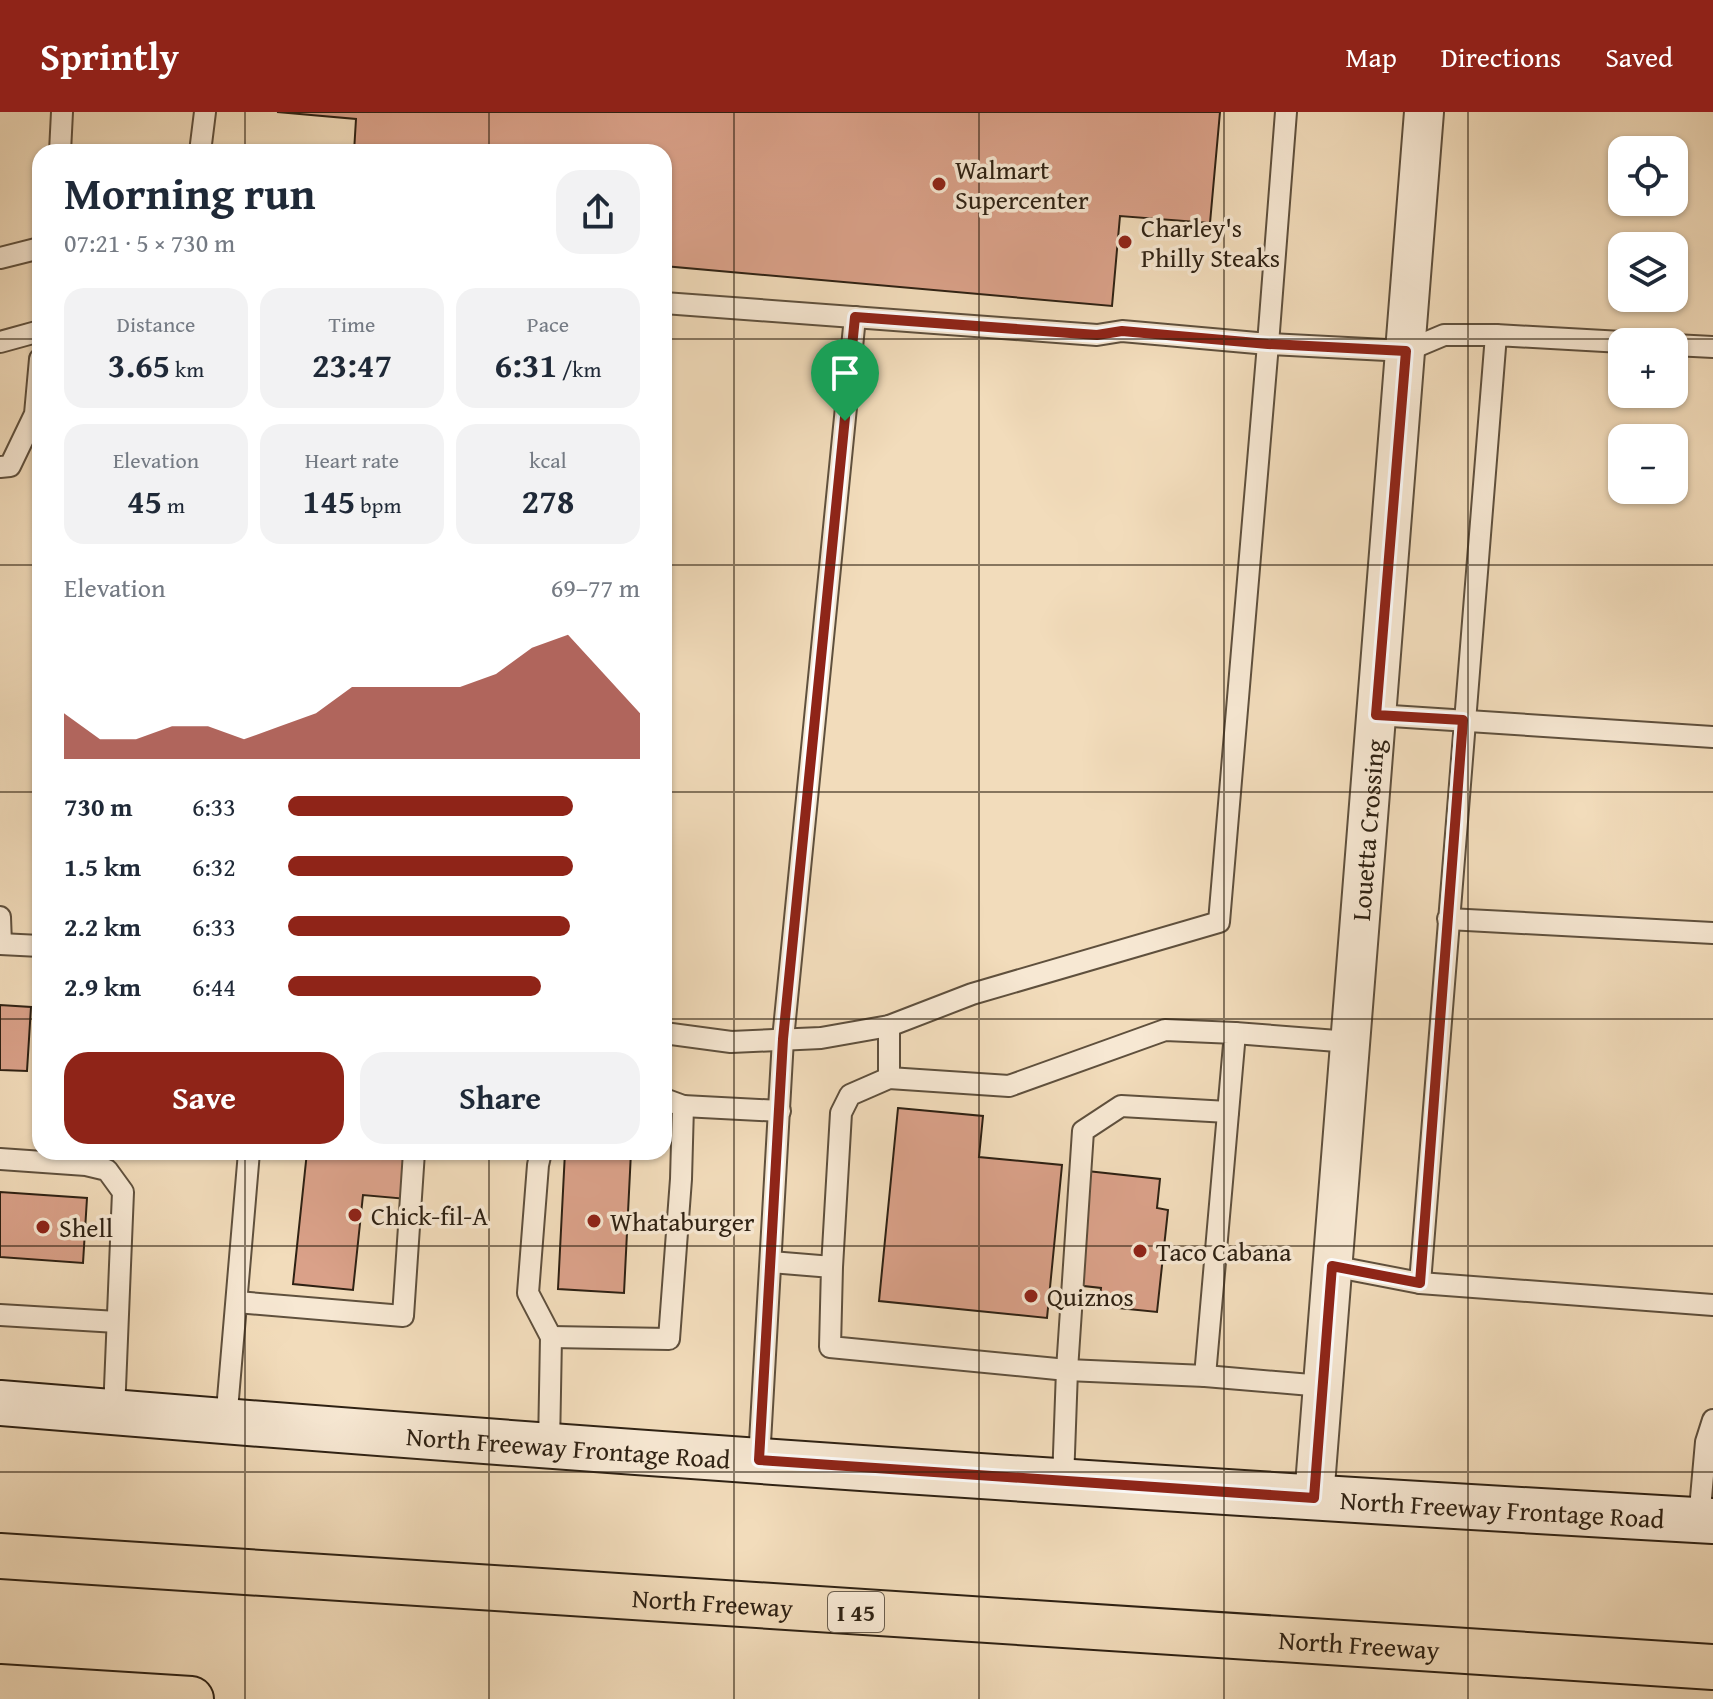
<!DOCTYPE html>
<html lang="en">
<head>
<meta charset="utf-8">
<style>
  :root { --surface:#fff; --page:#f2f2f3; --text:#1f2937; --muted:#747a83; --accent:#8f2418 }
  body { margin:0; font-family:"Gentium Book Plus",serif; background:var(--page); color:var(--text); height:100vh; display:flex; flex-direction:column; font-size:30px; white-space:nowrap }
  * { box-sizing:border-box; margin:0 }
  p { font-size:26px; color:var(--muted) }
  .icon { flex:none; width:44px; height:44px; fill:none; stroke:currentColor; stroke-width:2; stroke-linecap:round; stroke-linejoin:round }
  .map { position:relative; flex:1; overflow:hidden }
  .drawer { position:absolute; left:32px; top:32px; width:640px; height:1016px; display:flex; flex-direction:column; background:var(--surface); border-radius:24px; box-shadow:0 2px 6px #0004 }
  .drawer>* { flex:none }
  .fabs { position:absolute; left:1608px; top:24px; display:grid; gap:16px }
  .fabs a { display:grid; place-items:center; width:80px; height:80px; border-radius:16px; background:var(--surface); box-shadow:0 2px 6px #0004; font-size:40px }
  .pin { position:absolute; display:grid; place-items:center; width:68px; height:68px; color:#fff; margin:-82px -34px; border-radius:50% 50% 50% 0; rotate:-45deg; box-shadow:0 0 8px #0007 }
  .pin .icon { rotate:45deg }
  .round { display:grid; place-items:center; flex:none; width:84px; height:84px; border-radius:24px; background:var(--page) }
  .overview { display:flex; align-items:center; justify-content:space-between; height:136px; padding:0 32px }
  h1 { font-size:44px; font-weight:700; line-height:60px }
  .metrics { display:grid; grid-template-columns:repeat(3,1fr); gap:12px; height:136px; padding:8px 32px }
  .metrics div { display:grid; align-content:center; border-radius:20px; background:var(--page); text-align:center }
  .metrics b { font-size:34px; font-weight:700 }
  .metrics small { font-size:22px; font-weight:400 }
  .metrics p { font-size:22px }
  .chart { height:224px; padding:16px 32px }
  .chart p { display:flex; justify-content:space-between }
  .chart svg { width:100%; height:144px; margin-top:8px; fill:var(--accent); opacity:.7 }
  .primary-button { display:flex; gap:16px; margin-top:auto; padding:16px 32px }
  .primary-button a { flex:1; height:92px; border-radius:24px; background:var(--accent); color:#fff; font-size:32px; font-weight:700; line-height:92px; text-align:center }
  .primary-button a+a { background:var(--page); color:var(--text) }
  ul { padding:0 32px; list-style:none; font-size:26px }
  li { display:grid; grid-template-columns:128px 96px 1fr; align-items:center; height:60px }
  li i { height:20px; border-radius:10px; background:var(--accent) }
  header { display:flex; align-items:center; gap:48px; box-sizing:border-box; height:112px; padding:0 40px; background:var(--accent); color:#fff }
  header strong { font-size:38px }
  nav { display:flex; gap:44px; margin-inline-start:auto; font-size:28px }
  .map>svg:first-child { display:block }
</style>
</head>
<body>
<header>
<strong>Sprintly</strong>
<nav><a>Map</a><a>Directions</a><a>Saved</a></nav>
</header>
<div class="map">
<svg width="1713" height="1587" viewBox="0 0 1713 1587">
  <rect width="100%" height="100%" fill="#f2dcbb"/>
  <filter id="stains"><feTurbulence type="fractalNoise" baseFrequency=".0025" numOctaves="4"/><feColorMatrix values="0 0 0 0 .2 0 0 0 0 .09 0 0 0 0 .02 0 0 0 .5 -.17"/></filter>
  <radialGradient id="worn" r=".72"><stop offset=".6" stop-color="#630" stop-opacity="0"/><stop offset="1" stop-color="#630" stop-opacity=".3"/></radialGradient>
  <g fill="#daa189" stroke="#2e2113" stroke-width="2">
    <polygon points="277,0 1220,0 1210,111 1120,104 1112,194 664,154 664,40 354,40 356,7"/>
    <polygon points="0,893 31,895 27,959 0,958"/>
    <polygon points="898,996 983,1004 979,1045 1062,1053 1047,1206 879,1189"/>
    <polygon points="307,1040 412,1040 407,1087 363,1083 353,1178 293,1172"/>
    <polygon points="565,1040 631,1040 624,1181 558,1177"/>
    <polygon points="1087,1059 1160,1067 1157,1096 1168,1098 1157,1200 1099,1194 1101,1176 1075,1173"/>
    <polygon points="0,1080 87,1086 83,1151 0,1145"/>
  </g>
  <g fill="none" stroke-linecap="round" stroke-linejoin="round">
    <g stroke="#5f503d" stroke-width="24">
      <g id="service">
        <polyline points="60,40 62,0"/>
        <polyline points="200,40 205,0"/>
        <polyline points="0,146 40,136"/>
        <polyline points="664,191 1097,223 1122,219 1268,232 1286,0"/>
        <polyline points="0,230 40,219"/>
        <polyline points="1674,233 1713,235"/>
        <polyline points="0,355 10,354 35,302 40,247"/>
        <polyline points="1376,603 1713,625"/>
        <polyline points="0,805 1,832"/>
        <polyline points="1448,807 1713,821"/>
        <polyline points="0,832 40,834"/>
        <polyline points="889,914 889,966"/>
        <polyline points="664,921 731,930 821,926 889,914 972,882 1219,810 1268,232 1406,239 1444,223 1496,223"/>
        <polyline points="1235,921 1350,930"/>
        <polyline points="683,994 780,999"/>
        <polyline points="541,1040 538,1053 528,1181 551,1225 549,1334"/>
        <polyline points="0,1047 86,1053 107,1058 123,1080 114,1300"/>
        <polyline points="771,1150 832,1155 830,1235 1067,1258 1205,1264 1235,921 1165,918 1009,974 889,966 850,983 841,1001 832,1155"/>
        <polyline points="1332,1154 1420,1171 1713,1193"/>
        <polyline points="1420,1171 1496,223 1622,230"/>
        <polyline points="237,1190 403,1204 414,1040"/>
        <polyline points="0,1203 117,1210"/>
        <polyline points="551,1225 669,1227 681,1067 683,994 664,987"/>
        <polyline points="1205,1264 1323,1274"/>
        <polyline points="226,1310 249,1040"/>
        <polyline points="759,1348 783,927 855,205"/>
        <polyline points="1063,1369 1067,1258 1083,1019 1121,994 1228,1000"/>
        <polyline points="1699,1408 1706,1330 1713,1308"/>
      </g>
    </g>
    <g stroke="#5f503d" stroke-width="42">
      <g id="minor">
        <path id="s1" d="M1314 1386 1424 0"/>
      </g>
    </g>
    <g stroke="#2e2113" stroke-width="48">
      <g id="secondary">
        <path id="s2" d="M0 1291C570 1338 1142 1377 1713 1409"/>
      </g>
    </g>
    <g stroke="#2e2113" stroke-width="48">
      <g id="motorway">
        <path id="s3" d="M0 1444 1713 1555"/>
        <polyline points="0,1575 191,1587"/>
      </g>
    </g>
    <use href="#service" stroke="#f7e8d3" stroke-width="20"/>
    <use href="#minor" stroke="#f7e8d3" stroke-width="38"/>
    <use href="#secondary" stroke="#f7e8d3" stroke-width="44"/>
    <use href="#motorway" stroke="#f2dcbb" stroke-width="44"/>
  </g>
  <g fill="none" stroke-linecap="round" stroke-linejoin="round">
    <g stroke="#fff" stroke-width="16">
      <polygon id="route" points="855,205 1097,223 1122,219 1268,232 1406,239 1376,603 1463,608 1420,1171 1332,1154 1314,1386 759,1348 783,927"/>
    </g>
    <use href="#route" stroke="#8f2418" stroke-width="10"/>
  </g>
  <path fill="none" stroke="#2e2113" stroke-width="2" stroke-opacity="0.55" d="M245 0V40M489 0V40M734 0V1587M979 0V1587M1224 0V1587M1468 0V1587M0 227H40M664 227H1713M0 453H40M664 453H1713M0 680H40M664 680H1713M0 907H40M664 907H1713M245 1040V1587M489 1040V1587M0 1134H1713M0 1360H1713"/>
  <g fill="#8f2418" stroke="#f7e8d3" stroke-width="3">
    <circle cx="939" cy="72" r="8"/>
    <circle cx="1125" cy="130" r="8"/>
    <circle cx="355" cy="1103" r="8"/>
    <circle cx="594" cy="1109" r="8"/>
    <circle cx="43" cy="1115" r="8"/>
    <circle cx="1140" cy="1139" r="8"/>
    <circle cx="1031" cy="1184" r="8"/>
  </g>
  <g text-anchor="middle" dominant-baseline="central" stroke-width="7" stroke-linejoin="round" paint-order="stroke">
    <rect fill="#f7e8d3" stroke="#6a5d4d" stroke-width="2" x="828" y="1480" width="56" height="40" rx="6"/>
    <g font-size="24" font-weight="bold" fill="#2e2113">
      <text x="856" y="1500">I 45</text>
    </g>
    <g font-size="26" fill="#2e2113" stroke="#f7e8d3" text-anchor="start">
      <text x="955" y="57">Walmart<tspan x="955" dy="30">Supercenter</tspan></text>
      <text x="1141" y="115">Charley's<tspan x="1141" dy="30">Philly Steaks</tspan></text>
      <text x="371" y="1103">Chick-fil-A</text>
      <text x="610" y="1109">Whataburger</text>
      <text x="59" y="1115">Shell</text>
      <text x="1156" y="1139">Taco Cabana</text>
      <text x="1047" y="1184">Quiznos</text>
    </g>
    <g font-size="26" fill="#2e2113" stroke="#f7e8d3">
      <text stroke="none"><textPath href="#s1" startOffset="670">Louetta Crossing</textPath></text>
      <text stroke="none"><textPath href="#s2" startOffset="570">North Freeway Frontage Road</textPath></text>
      <text stroke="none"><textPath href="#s2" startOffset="1506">North Freeway Frontage Road</textPath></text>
      <text stroke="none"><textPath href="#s3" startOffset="714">North Freeway</textPath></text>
      <text stroke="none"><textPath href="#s3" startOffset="1362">North Freeway</textPath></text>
    </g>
  </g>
  <rect width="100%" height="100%" filter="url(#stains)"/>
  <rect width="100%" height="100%" fill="url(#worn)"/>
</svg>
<div class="fabs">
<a><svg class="icon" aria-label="locate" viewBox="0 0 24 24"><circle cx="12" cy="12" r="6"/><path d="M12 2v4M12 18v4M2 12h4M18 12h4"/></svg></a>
<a><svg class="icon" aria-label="layers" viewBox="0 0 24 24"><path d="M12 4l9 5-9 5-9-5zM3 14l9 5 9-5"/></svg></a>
<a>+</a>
<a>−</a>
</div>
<div class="pin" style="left:845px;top:309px;background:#1e9e55"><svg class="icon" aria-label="arrive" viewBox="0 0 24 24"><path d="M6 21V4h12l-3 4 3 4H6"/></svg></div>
<section class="drawer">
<div class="overview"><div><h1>Morning run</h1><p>07:21 · 5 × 730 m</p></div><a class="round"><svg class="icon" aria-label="share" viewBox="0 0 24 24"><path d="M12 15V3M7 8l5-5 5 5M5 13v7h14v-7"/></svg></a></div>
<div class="metrics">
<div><p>Distance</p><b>3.65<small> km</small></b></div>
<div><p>Time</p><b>23:47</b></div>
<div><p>Pace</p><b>6:31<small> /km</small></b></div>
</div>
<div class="metrics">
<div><p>Elevation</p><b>45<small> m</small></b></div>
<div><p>Heart rate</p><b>145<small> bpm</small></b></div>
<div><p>kcal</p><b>278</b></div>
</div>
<div class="chart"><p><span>Elevation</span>69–77 m</p>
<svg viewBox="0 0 160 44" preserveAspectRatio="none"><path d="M0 44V30L10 38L20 38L30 34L40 34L50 38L60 34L70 30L80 22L90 22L100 22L110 22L120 18L130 10L140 6L150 18L160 30V44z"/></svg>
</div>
<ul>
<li><b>730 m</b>6:33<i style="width:81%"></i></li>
<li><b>1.5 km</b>6:32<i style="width:81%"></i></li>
<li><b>2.2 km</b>6:33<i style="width:80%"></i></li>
<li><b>2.9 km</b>6:44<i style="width:72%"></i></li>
</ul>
<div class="primary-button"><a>Save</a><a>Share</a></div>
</section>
</div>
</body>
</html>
